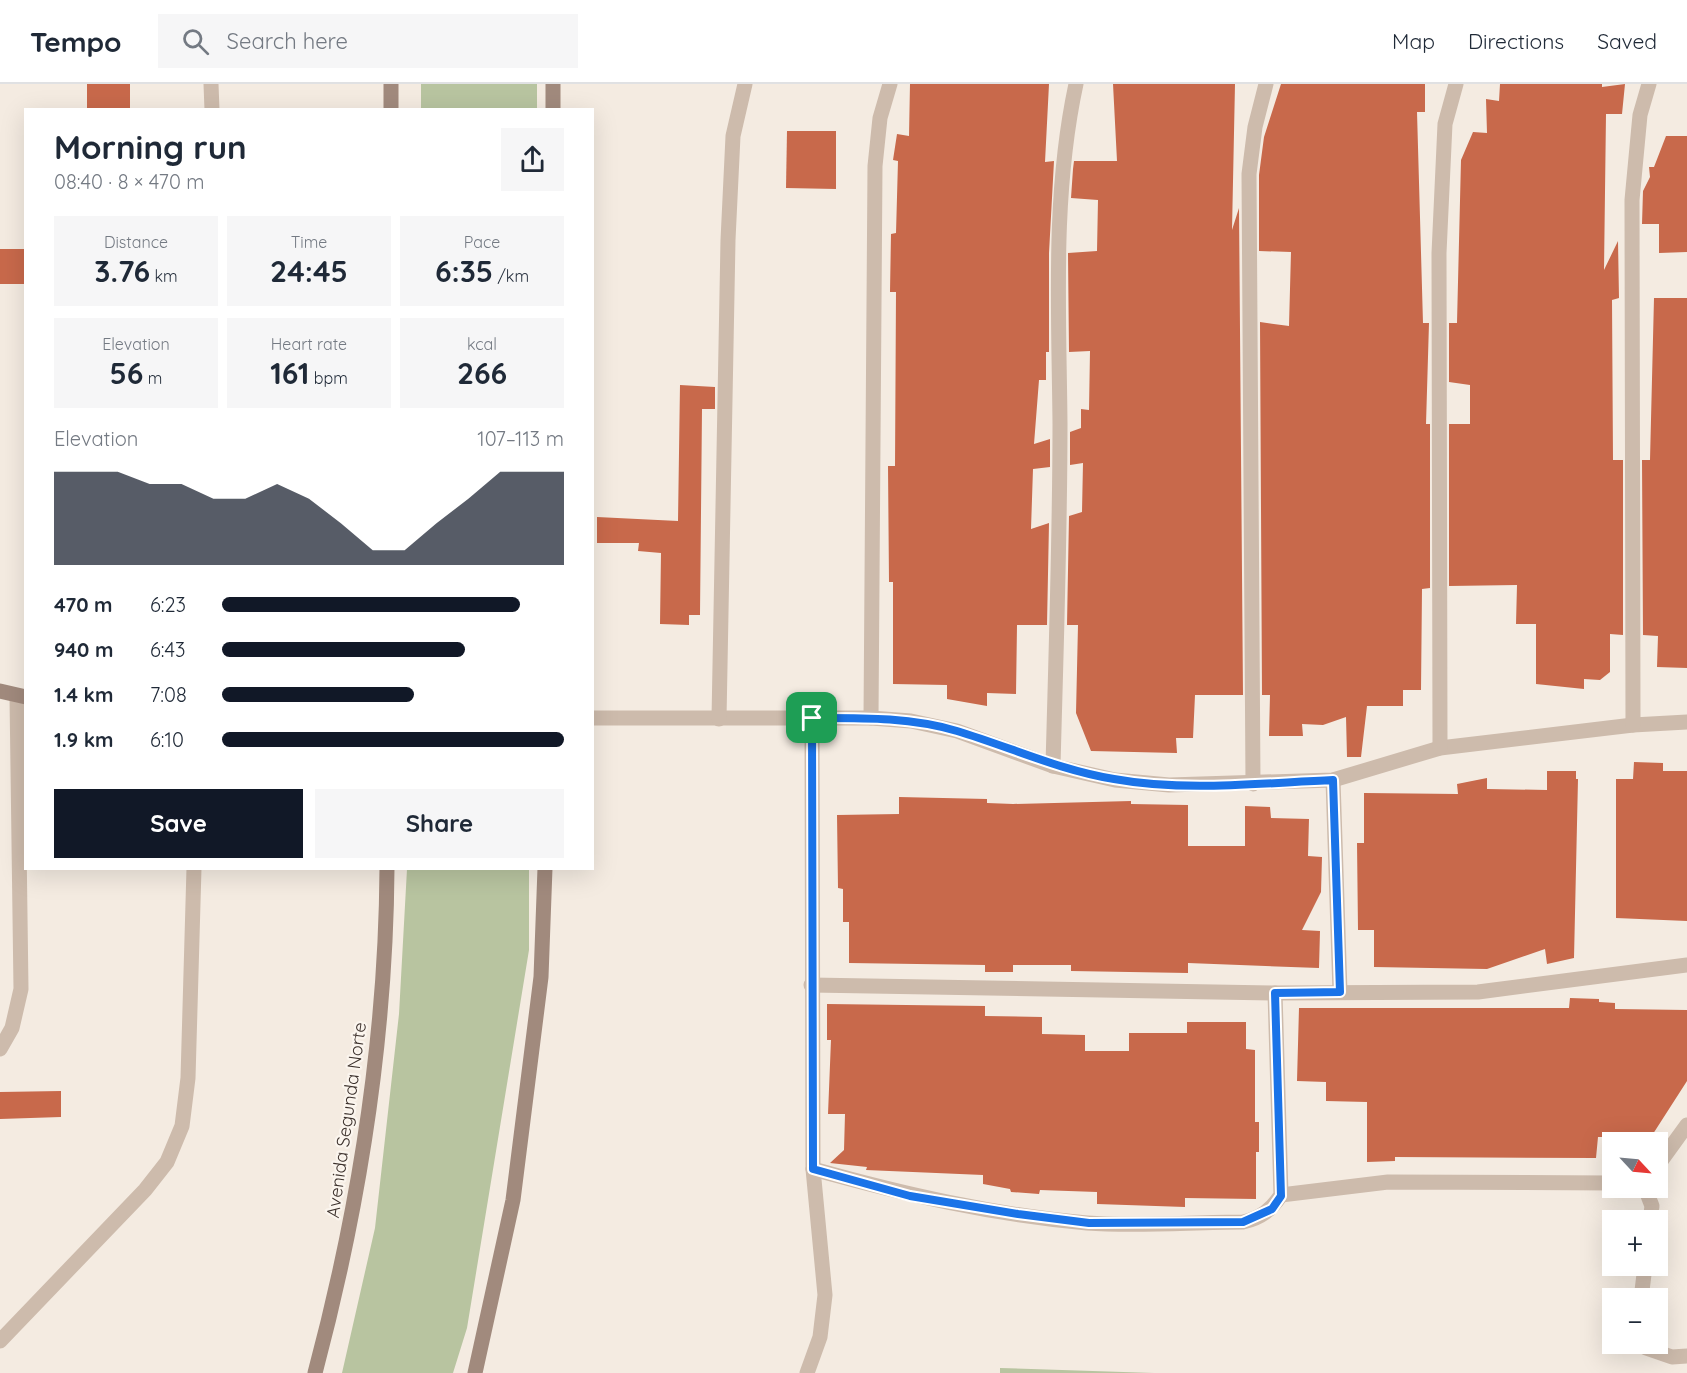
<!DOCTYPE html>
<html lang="en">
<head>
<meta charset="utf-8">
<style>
  :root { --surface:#fff; --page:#f6f6f7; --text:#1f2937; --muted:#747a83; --line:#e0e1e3; --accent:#111827 }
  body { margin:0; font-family:Quicksand,sans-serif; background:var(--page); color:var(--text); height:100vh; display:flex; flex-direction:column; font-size:22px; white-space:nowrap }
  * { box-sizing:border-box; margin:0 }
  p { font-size:20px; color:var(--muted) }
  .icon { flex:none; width:33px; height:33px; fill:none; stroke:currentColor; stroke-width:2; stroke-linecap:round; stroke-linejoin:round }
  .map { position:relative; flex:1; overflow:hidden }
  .panel { position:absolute; left:24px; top:24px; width:570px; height:762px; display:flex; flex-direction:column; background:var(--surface); border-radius:0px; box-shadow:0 6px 24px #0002 }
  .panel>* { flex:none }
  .needle { width:39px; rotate:116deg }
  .buttons { position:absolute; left:1602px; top:1048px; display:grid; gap:12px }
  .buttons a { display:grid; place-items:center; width:66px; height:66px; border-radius:0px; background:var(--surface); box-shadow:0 6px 24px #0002; font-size:30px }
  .pin { position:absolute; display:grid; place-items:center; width:51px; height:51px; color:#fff; margin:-26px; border-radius:12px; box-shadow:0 3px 9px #0006 }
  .round { display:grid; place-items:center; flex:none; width:63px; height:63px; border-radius:0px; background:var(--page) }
  .summary { display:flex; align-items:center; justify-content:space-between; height:102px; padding:0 30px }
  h1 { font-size:33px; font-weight:800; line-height:45px }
  .figures { display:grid; grid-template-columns:repeat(3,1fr); gap:9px; height:102px; padding:6px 30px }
  .figures div { display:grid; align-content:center; border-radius:0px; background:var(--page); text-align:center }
  .figures b { font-size:30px; font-weight:800 }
  .figures small { font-size:16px; font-weight:400 }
  .figures p { font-size:16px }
  .chart { height:168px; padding:12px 30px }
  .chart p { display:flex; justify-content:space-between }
  .chart svg { width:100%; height:108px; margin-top:6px; fill:var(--accent); opacity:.7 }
  .primary-button { display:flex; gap:12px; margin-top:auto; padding:12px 30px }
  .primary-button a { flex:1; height:69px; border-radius:0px; background:var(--accent); color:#fff; font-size:24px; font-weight:800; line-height:69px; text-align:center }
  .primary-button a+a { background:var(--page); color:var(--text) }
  ul { padding:0 30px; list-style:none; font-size:20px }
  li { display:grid; grid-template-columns:96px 72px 1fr; align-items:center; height:45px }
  li i { height:15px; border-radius:8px; background:var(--accent) }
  header { display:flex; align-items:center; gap:36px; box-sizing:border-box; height:84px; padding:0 30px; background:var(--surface); border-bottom:2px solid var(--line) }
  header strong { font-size:28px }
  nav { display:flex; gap:33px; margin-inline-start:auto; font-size:21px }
  .search { width:420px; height:54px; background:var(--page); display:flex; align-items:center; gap:15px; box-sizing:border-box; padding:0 21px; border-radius:0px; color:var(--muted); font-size:22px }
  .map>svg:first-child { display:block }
</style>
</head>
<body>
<header>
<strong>Tempo</strong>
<div class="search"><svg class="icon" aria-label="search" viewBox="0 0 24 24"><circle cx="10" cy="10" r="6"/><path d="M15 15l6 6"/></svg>Search here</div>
<nav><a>Map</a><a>Directions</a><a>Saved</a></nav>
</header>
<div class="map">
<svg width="1687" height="1289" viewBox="0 0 1687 1289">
  <rect width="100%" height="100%" fill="#f4ebe1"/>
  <g fill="#b8c4a0">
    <rect x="421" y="0" width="116" height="25"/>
    <polygon points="407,785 529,785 529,866 467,1244 453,1289 342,1289 375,1144 399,930"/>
    <polygon points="1000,1284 1154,1289 1000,1289"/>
  </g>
  <g fill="#c8694b">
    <rect x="87" y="0" width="43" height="26"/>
    <polygon points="910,0 1049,0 1045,78 1054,77 1049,169 1049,268 1046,268 1046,296 1039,296 1034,360 1050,355 1050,383 1033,385 1031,445 1049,439 1047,541 1017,541 1016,610 987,609 987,622 947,615 947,601 893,600 893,498 889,498 888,382 895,382 896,208 890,208 891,150 896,149 898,77 893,76 897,50 909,52"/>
    <polygon points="1113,0 1235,0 1232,146 1239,124 1243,611 1195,611 1193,654 1176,654 1177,669 1091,667 1076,629 1078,541 1067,541 1069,432 1082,428 1083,379 1070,381 1070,348 1081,344 1081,325 1089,326 1090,267 1069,268 1068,169 1097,167 1098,116 1071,114 1073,85 1074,77 1117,77"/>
    <polygon points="1281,0 1425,0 1425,28 1417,28 1423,239 1429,239 1426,340 1430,340 1430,504 1422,505 1421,606 1403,606 1403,622 1367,622 1361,673 1347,673 1346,633 1323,641 1302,640 1303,652 1269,652 1270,611 1262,611 1260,238 1289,242 1291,168 1259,167 1259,91 1264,53"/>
    <polygon points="1500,0 1602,0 1602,3 1625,0 1622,30 1606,30 1604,186 1618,157 1619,214 1612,216 1613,376 1623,376 1623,551 1610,550 1610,588 1600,596 1584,595 1584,605 1536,600 1536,540 1516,540 1517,501 1449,502 1449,340 1470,340 1470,301 1449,298 1449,239 1457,239 1461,76 1473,48 1487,49 1486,15 1499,17"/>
    <polygon points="787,47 836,47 836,105 786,104"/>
    <polygon points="1666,52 1687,52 1687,168 1659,169 1659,140 1642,140 1643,107 1650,93 1649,83 1654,83"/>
    <rect x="0" y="165" width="26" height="35"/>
    <polygon points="1654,214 1687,214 1687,584 1657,583 1658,552 1643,551 1642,376 1650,376"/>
    <polygon points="680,301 715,303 715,325 702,325 700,531 689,531 689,541 660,540 661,469 638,467 639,459 597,459 597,433 678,437"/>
    <polygon points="1634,678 1663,679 1663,687 1687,687 1687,837 1616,834 1616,695 1633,695"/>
    <polygon points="1547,687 1576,687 1576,695 1578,695 1574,874 1547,880 1545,865 1487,885 1374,883 1374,846 1358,846 1357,759 1364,759 1364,709 1458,710 1457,700 1487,694 1487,705 1547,706"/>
    <polygon points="899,713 987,715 987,719 1013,720 1131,717 1131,720 1188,721 1188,762 1245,762 1245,722 1270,723 1271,734 1309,735 1308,772 1322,773 1321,808 1302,846 1320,847 1319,884 1188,879 1188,889 1071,887 1071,881 1013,881 1013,888 985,888 985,881 849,879 849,838 843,838 843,805 838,804 837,731 899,730"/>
    <polygon points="1570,914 1599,915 1599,918 1615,919 1615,925 1687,926 1687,997 1651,1053 1598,1053 1596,1074 1395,1073 1395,1077 1367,1078 1367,1018 1326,1017 1326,998 1297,997 1299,924 1569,924"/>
    <polygon points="827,920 985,922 985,932 1042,933 1042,950 1085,951 1085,967 1129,967 1129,949 1187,949 1187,938 1246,938 1246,965 1255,966 1255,1038 1259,1038 1259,1068 1256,1068 1256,1115 1185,1114 1185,1123 1097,1120 1097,1108 1040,1106 1039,1110 1011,1108 1010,1105 983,1100 983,1091 866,1086 867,1083 830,1079 844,1066 845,1030 828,1030 831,956 827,956"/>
    <polygon points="61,1007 61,1033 0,1035 0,1008"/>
  </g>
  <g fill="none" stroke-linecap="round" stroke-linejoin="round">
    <g stroke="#cdbbac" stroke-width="15">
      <polyline points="211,0 212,26"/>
      <polyline points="592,634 871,634 911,637 957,647 1053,682 1115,696 1169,701 1333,696 1440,664 1633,641 1687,638"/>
      <polyline points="871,634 875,82 880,34 890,0"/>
      <polyline points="719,635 728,156 733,52 745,0"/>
      <polyline points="1633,641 1632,116 1640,31 1649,0"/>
      <polyline points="1440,664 1439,169 1445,40 1456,0"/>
      <path d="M1053 682C1056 568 1060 454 1060 340 1059 227 1052 111 1076 0"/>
      <polyline points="1333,696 1340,908"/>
      <polyline points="1253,700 1249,90 1255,43 1266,0"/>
      <polyline points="811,901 1275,909 1478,908 1687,881"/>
      <polyline points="0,965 12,944 21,905 17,612"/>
      <polyline points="1658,1081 1687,1041"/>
      <path d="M813 1085C903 1110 994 1131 1087 1139 1138 1143 1192 1138 1243 1138 1261 1134 1271 1126 1281 1111L1275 909"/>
      <polyline points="1645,1104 1652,1122 1650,1137"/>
      <polyline points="1281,1111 1388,1098 1612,1099"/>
      <polyline points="1641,1215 1645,1182"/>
      <polyline points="0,1257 145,1106 167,1078 182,1042 188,994 194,784"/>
      <polyline points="1643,1260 1646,1264 1672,1273 1687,1272"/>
      <polyline points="807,1289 820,1253 825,1211 813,1085 812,634"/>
    </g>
    <g stroke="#a18a7d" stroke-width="15">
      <polyline points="391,26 391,0"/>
      <polyline points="553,26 553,0"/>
      <polyline points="0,607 26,613"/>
      <path d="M315 1289C359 1124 386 956 387 784"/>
      <polyline points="475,1289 513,1116 541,893 545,784"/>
    </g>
  </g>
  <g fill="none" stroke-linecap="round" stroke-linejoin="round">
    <g stroke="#fff" stroke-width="12">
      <path id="route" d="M812 634C861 634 910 633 957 647 1010 663 1059 686 1114 695 1185 708 1261 699 1333 696L1340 908 1275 909 1281 1112 1272 1125 1243 1138 1089 1139 1018 1130 910 1112 813 1085Z"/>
    </g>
    <use href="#route" stroke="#1a73e8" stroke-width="8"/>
  </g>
  <g text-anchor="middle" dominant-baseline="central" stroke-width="4.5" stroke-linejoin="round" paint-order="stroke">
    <g font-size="18" fill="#3b302b" stroke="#fbf5ee">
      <text transform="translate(346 1036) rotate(-82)">Avenida Segunda Norte</text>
    </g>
  </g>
</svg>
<div class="buttons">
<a><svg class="needle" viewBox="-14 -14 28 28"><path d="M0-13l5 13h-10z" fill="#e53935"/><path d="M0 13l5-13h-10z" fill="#747a83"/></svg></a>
<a>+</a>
<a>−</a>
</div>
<div class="pin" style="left:812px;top:634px;background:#1e9e55"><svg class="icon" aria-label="arrive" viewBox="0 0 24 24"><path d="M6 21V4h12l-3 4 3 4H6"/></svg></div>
<section class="panel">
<div class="summary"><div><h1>Morning run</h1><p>08:40 · 8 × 470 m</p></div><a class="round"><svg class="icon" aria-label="share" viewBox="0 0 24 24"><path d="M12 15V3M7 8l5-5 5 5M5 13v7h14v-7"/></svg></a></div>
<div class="figures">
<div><p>Distance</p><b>3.76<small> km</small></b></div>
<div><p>Time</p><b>24:45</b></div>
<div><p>Pace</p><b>6:35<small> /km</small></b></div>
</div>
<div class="figures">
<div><p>Elevation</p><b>56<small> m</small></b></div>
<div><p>Heart rate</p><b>161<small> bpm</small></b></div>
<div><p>kcal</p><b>266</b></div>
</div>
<div class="chart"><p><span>Elevation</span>107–113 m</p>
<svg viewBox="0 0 160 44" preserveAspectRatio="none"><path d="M0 44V6L10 6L20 6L30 11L40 11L50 17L60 17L70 11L80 17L90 27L100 38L110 38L120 27L130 17L140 6L150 6L160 6V44z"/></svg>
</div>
<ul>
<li><b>470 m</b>6:23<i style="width:87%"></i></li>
<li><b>940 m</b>6:43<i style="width:71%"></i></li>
<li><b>1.4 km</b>7:08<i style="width:56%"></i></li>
<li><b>1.9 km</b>6:10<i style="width:100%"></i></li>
</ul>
<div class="primary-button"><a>Save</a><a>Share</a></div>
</section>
</div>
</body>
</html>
